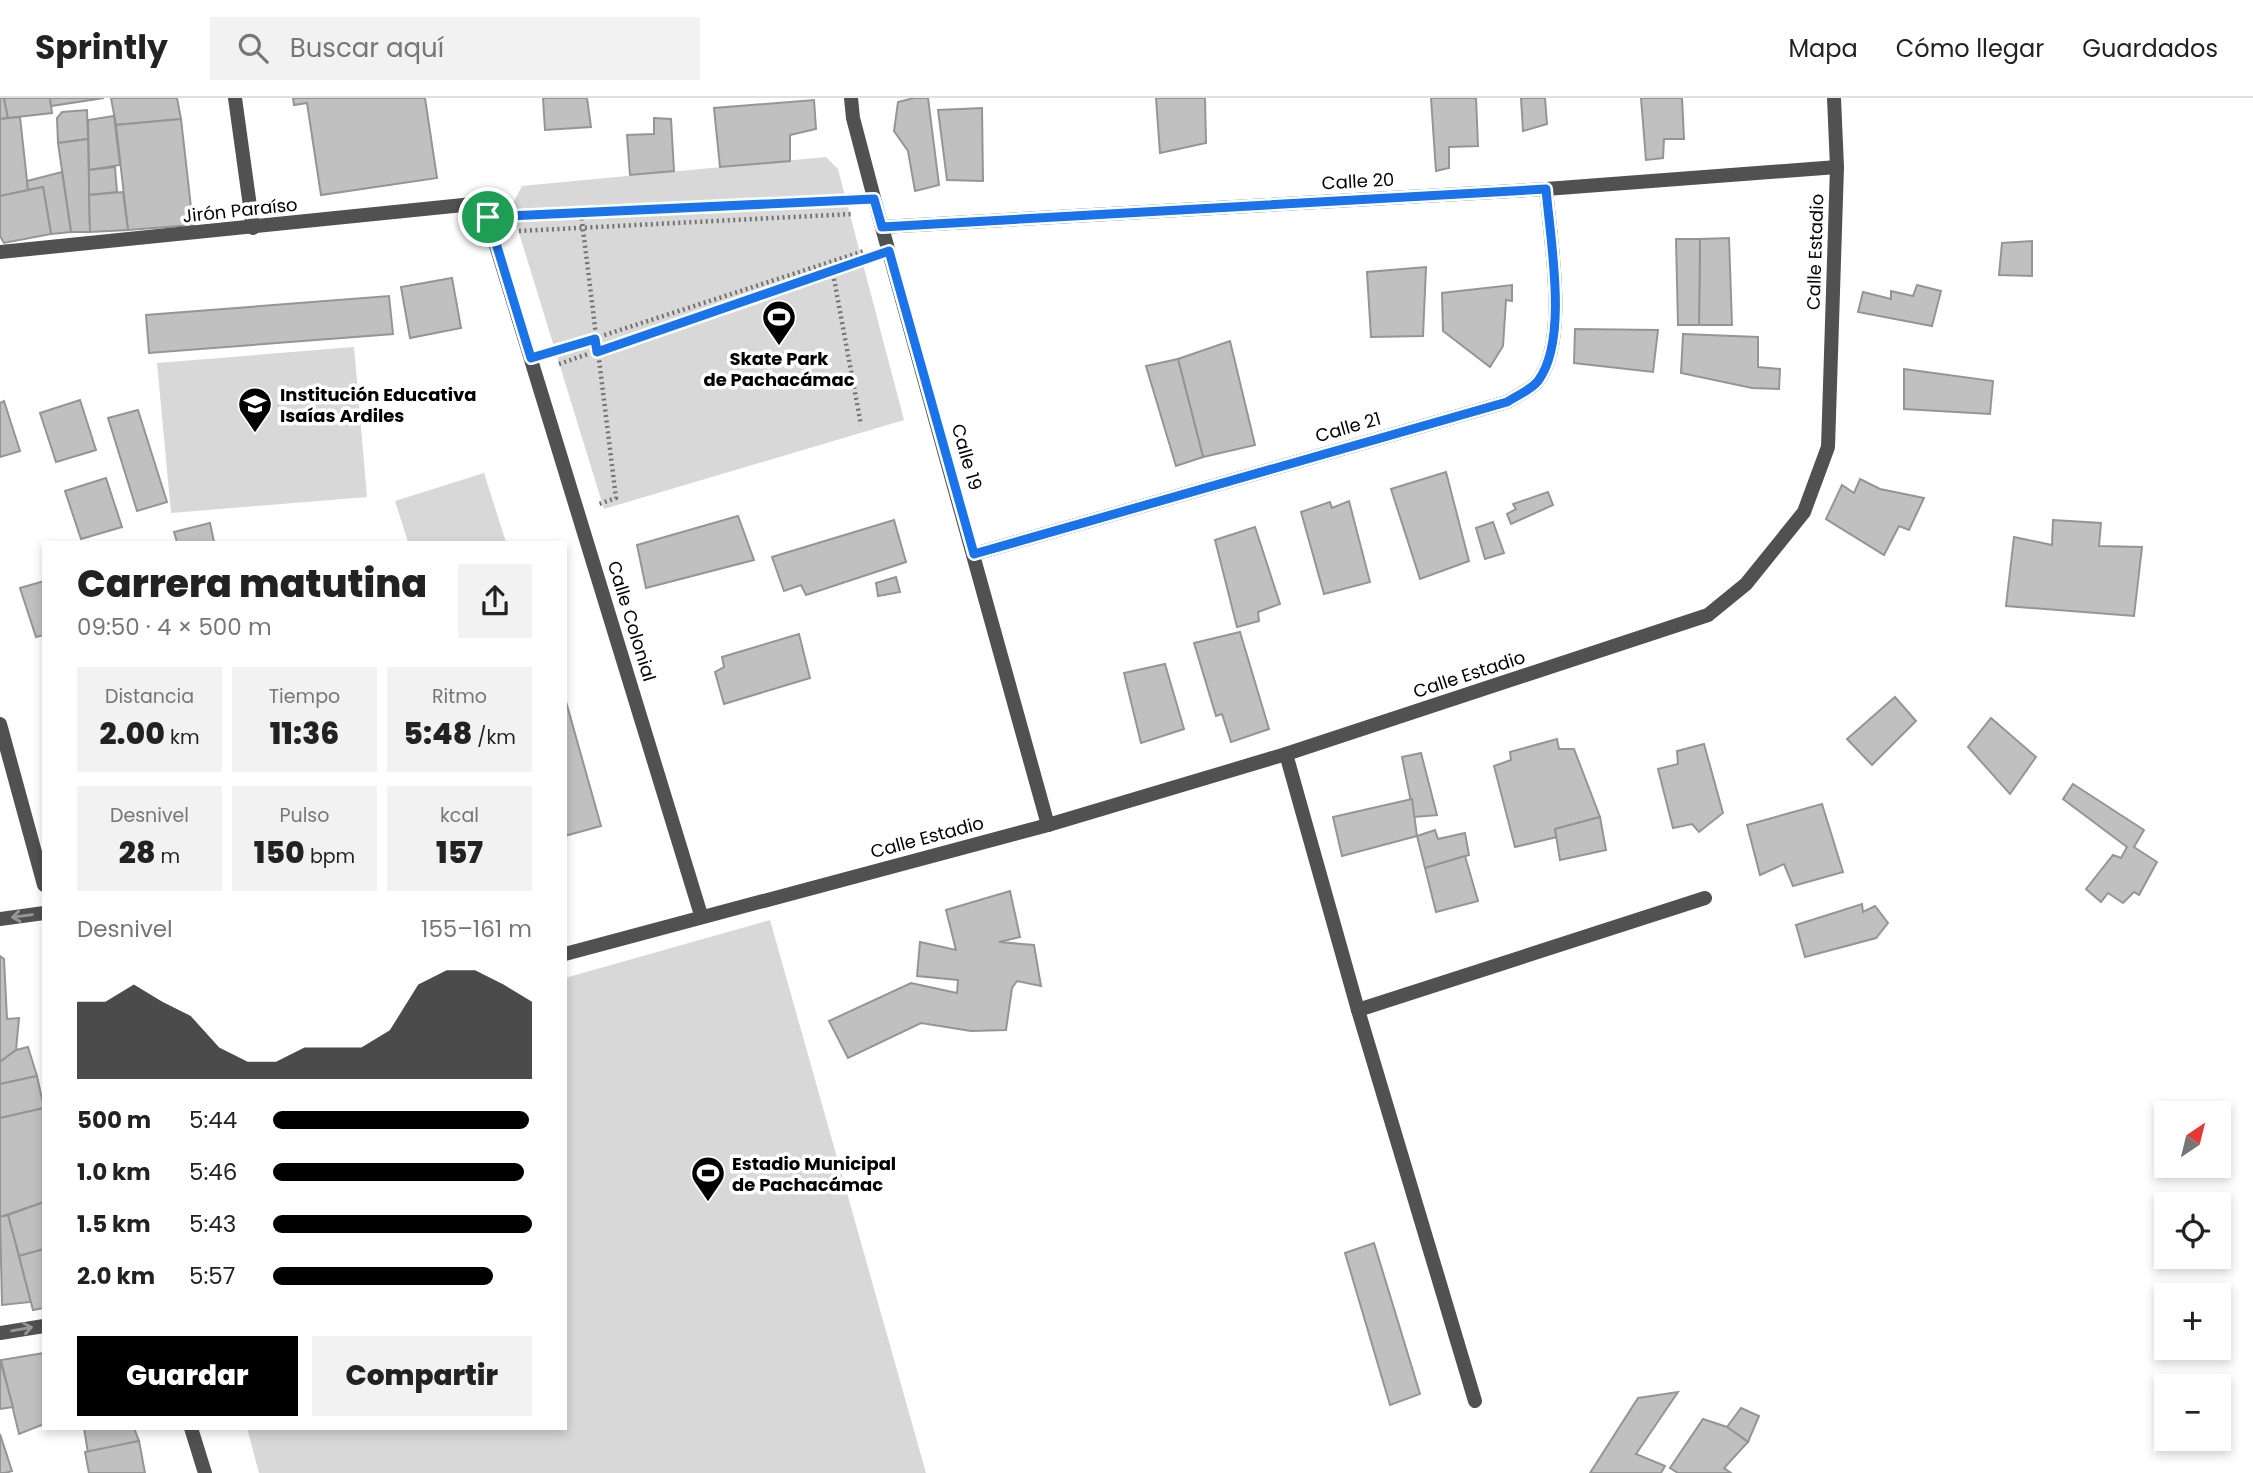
<!DOCTYPE html>
<html lang="es">
<head>
<meta charset="utf-8">
<style>
  :root { --surface:#fff; --page:#f2f2f2; --text:#222; --muted:#767676; --line:#e0e0e0; --accent:#000 }
  body { margin:0; font-family:Poppins,sans-serif; background:var(--page); color:var(--text); height:100vh; display:flex; flex-direction:column; font-size:26px; white-space:nowrap }
  * { box-sizing:border-box; margin:0 }
  p { font-size:23px; color:var(--muted) }
  .icon { flex:none; width:38px; height:38px; fill:none; stroke:currentColor; stroke-width:2; stroke-linecap:round; stroke-linejoin:round }
  .map { position:relative; flex:1; overflow:hidden }
  .sheet { position:absolute; left:42px; top:443px; width:525px; height:889px; display:flex; flex-direction:column; background:var(--surface); border-radius:0px; box-shadow:0 4px 10px #0003 }
  .sheet>* { flex:none }
  .needle { width:46px; rotate:35deg }
  .fabs { position:absolute; left:2154px; top:1003px; display:grid; gap:14px }
  .fabs a { display:grid; place-items:center; width:77px; height:77px; border-radius:0px; background:var(--surface); box-shadow:0 4px 10px #0003; font-size:35px }
  .pin { position:absolute; display:grid; place-items:center; width:60px; height:60px; color:#fff; margin:-30px; border:4px solid #fff; border-radius:50%; box-shadow:0 2px 7px #0007 }
  .round { display:grid; place-items:center; flex:none; width:74px; height:74px; border-radius:0px; background:var(--page) }
  .summary { display:flex; align-items:center; justify-content:space-between; height:119px; padding:0 35px }
  h1 { font-size:38px; font-weight:800; line-height:52px }
  .metrics { display:grid; grid-template-columns:repeat(3,1fr); gap:10px; height:119px; padding:7px 35px }
  .metrics div { display:grid; align-content:center; border-radius:0px; background:var(--page); text-align:center }
  .metrics b { font-size:30px; font-weight:800 }
  .metrics small { font-size:19px; font-weight:400 }
  .metrics p { font-size:19px }
  .chart { height:196px; padding:14px 35px }
  .chart p { display:flex; justify-content:space-between }
  .chart svg { width:100%; height:126px; margin-top:7px; fill:var(--accent); opacity:.7 }
  .button { display:flex; gap:14px; margin-top:auto; padding:14px 35px }
  .button a { flex:1; height:80px; border-radius:0px; background:var(--accent); color:#fff; font-size:28px; font-weight:800; line-height:80px; text-align:center }
  .button a+a { background:var(--page); color:var(--text) }
  ul { padding:0 35px; list-style:none; font-size:23px }
  li { display:grid; grid-template-columns:112px 84px 1fr; align-items:center; height:52px }
  li i { height:18px; border-radius:9px; background:var(--accent) }
  header { display:flex; align-items:center; gap:42px; box-sizing:border-box; height:98px; padding:0 35px; background:var(--surface); border-bottom:2px solid var(--line) }
  header strong { font-size:33px }
  nav { display:flex; gap:38px; margin-inline-start:auto; font-size:24px }
  .search { width:490px; height:63px; background:var(--page); display:flex; align-items:center; gap:18px; box-sizing:border-box; padding:0 24px; border-radius:0px; color:var(--muted); font-size:26px }
  .map>svg:first-child { display:block }
</style>
</head>
<body>
<header>
<strong>Sprintly</strong>
<div class="search"><svg class="icon" aria-label="search" viewBox="0 0 24 24"><circle cx="10" cy="10" r="6"/><path d="M15 15l6 6"/></svg>Buscar aquí</div>
<nav><a>Mapa</a><a>Cómo llegar</a><a>Guardados</a></nav>
</header>
<div class="map">
<svg width="2253" height="1375" viewBox="0 0 2253 1375">
  <rect width="100%" height="100%" fill="#fff"/>
  <g fill="#d8d8d8">
    <polygon points="826,59 838,71 904,322 604,411 511,109 522,88 532,87"/>
    <polygon points="354,249 367,399 171,415 157,265"/>
    <polygon points="484,375 506,444 408,444 395,403"/>
    <polygon points="770,822 926,1375 259,1375 247,1330 565,1330 565,880"/>
  </g>
  <g fill="#c0c0c0" stroke="#959595" stroke-width="2">
    <polygon points="0,0 4,0 8,20 0,21"/>
    <polygon points="4,0 50,0 52,15 8,20"/>
    <polygon points="50,0 104,0 51,8"/>
    <polygon points="111,0 177,0 181,21 116,27"/>
    <polygon points="293,0 425,0 437,80 321,97 307,5 294,7"/>
    <polygon points="543,0 587,0 591,29 545,32"/>
    <polygon points="914,0 928,0 939,87 915,93 908,53 894,33 898,4"/>
    <polygon points="1156,0 1205,0 1206,45 1160,55"/>
    <polygon points="1431,0 1476,0 1478,48 1449,49 1449,70 1436,73"/>
    <polygon points="1521,0 1545,0 1547,26 1523,33"/>
    <polygon points="1641,0 1682,0 1684,41 1664,41 1663,60 1646,62"/>
    <polygon points="814,2 816,31 790,37 790,63 720,69 714,10"/>
    <polygon points="982,10 983,83 947,82 938,12"/>
    <polygon points="87,12 88,41 58,45 57,20 62,14"/>
    <polygon points="114,18 120,67 89,72 88,22"/>
    <polygon points="20,19 28,92 0,98 0,21"/>
    <polygon points="654,20 671,21 674,73 630,77 627,37 654,36"/>
    <polygon points="181,21 193,127 128,132 116,27"/>
    <polygon points="88,41 90,134 71,134 58,45"/>
    <polygon points="115,69 117,94 89,97 89,72"/>
    <polygon points="62,74 71,134 51,136 43,89 28,92 27,83"/>
    <polygon points="43,89 51,136 4,145 0,138 0,98"/>
    <polygon points="123,94 128,132 90,134 89,97"/>
    <polygon points="1729,140 1732,227 1699,227 1700,141"/>
    <polygon points="1676,141 1700,141 1699,227 1678,227"/>
    <polygon points="2032,143 2032,178 1999,177 2002,145"/>
    <polygon points="1426,169 1423,238 1371,239 1367,174"/>
    <polygon points="452,180 461,230 410,240 401,189"/>
    <polygon points="1512,187 1512,203 1506,202 1503,248 1490,269 1443,233 1442,195"/>
    <polygon points="1917,187 1941,193 1932,228 1858,214 1863,194 1891,201 1891,193 1913,198"/>
    <polygon points="389,198 393,236 149,255 146,217"/>
    <polygon points="1575,231 1658,232 1653,274 1574,265"/>
    <polygon points="1683,236 1758,239 1758,269 1780,271 1779,291 1752,290 1681,275"/>
    <polygon points="1230,243 1255,347 1203,359 1178,261"/>
    <polygon points="1178,261 1203,359 1176,368 1146,268"/>
    <polygon points="1904,271 1993,283 1990,316 1904,311"/>
    <polygon points="80,302 96,352 56,364 40,315"/>
    <polygon points="4,303 20,353 0,359 0,305"/>
    <polygon points="138,312 167,404 137,413 108,320"/>
    <polygon points="1446,374 1469,463 1420,481 1391,391"/>
    <polygon points="106,380 122,429 81,441 65,393"/>
    <polygon points="1860,381 1880,391 1924,400 1909,432 1899,428 1884,457 1826,421 1842,387 1854,395"/>
    <polygon points="1548,394 1553,407 1511,426 1507,416 1516,411 1513,406"/>
    <polygon points="1349,403 1370,484 1324,496 1301,414 1330,404 1332,410"/>
    <polygon points="738,418 754,462 646,490 637,447"/>
    <polygon points="894,422 906,464 806,497 801,487 784,493 772,459"/>
    <polygon points="2053,422 2101,425 2099,448 2142,449 2134,518 2006,508 2014,439 2052,447"/>
    <polygon points="1493,424 1504,455 1485,461 1476,430"/>
    <polygon points="210,425 214,444 177,444 174,434"/>
    <polygon points="1255,429 1280,506 1258,514 1259,523 1237,529 1215,442"/>
    <polygon points="896,479 900,494 878,498 876,485"/>
    <polygon points="44,483 44,537 36,539 20,490"/>
    <polygon points="1240,534 1269,631 1231,644 1222,616 1216,618 1194,545"/>
    <polygon points="799,536 810,580 724,606 715,574 724,569 722,559"/>
    <polygon points="1165,566 1184,631 1141,645 1124,575"/>
    <polygon points="1895,599 1916,623 1872,667 1847,641"/>
    <polygon points="565,600 601,728 565,738"/>
    <polygon points="1991,620 2036,659 2010,696 1968,649"/>
    <polygon points="1557,641 1559,651 1574,651 1600,719 1555,731 1557,739 1515,749 1494,668 1511,662 1510,654"/>
    <polygon points="1704,646 1723,715 1699,734 1692,726 1673,730 1658,671 1678,666 1677,653"/>
    <polygon points="1421,655 1437,717 1414,719 1402,659"/>
    <polygon points="2073,686 2144,732 2134,749 2157,764 2139,797 2134,794 2123,805 2108,795 2101,804 2086,791 2113,757 2121,760 2127,749 2063,701"/>
    <polygon points="1412,701 1417,738 1342,758 1333,719"/>
    <polygon points="1822,706 1843,774 1793,788 1784,766 1760,777 1747,727"/>
    <polygon points="1600,719 1606,752 1560,762 1555,731"/>
    <polygon points="1435,732 1438,741 1465,735 1469,757 1425,770 1417,738"/>
    <polygon points="1465,758 1478,803 1436,814 1425,770"/>
    <polygon points="1010,793 1020,839 999,844 1034,847 1041,888 1017,883 1012,890 1006,932 971,933 921,925 848,960 829,923 911,885 957,895 958,882 917,878 920,844 956,852 946,812"/>
    <polygon points="1862,806 1863,814 1875,808 1888,825 1876,840 1805,859 1796,827"/>
    <polygon points="0,858 4,861 7,921 19,920 16,952 0,964"/>
    <polygon points="28,949 37,978 0,986 0,964 16,952"/>
    <polygon points="37,978 44,1010 0,1020 0,986"/>
    <polygon points="44,1010 44,1104 0,1119 0,1020"/>
    <polygon points="44,1104 44,1151 19,1158 8,1117"/>
    <polygon points="8,1117 31,1204 2,1207 0,1119"/>
    <polygon points="1374,1145 1420,1296 1390,1307 1345,1155"/>
    <polygon points="44,1151 44,1210 33,1212 19,1158"/>
    <polygon points="44,1255 44,1326 19,1336 1,1262"/>
    <polygon points="0,1262 13,1309 0,1311"/>
    <polygon points="1678,1294 1636,1356 1665,1368 1661,1375 1590,1375 1638,1300"/>
    <polygon points="1741,1310 1759,1318 1748,1344 1727,1329"/>
    <polygon points="1703,1321 1727,1329 1748,1344 1724,1370 1731,1375 1678,1375 1670,1370"/>
    <polygon points="84,1330 134,1330 139,1343 88,1355"/>
    <polygon points="0,1336 12,1373 5,1375 0,1375"/>
    <polygon points="139,1343 145,1375 89,1375 85,1354"/>
  </g>
  <g fill="none" stroke-linecap="round" stroke-linejoin="round">
    <g stroke="#737373" stroke-width="4.5" stroke-dasharray="2 3.5" stroke-linecap="butt">
      <polyline points="581,115 616,400 599,406"/>
      <polyline points="513,118 851,102"/>
      <polyline points="519,133 852,116"/>
      <polyline points="832,170 861,327"/>
      <polyline points="552,254 864,153"/>
      <polyline points="559,266 865,161"/>
    </g>
    <polyline stroke="#515151" stroke-width="14" points="1358,912 1705,800"/>
    <g stroke="#515151" stroke-width="14">
      <polyline points="235,0 253,130"/>
      <polyline points="851,0 853,20 878,115 1048,727"/>
      <polyline points="882,129 1546,91 1837,69"/>
      <polyline points="0,154 483,105 701,817"/>
      <path d="M974 456 1507 304C1516 298 1531 292 1538 283 1569 242 1550 141 1546 91"/>
      <polyline points="0,626 44,787"/>
      <polyline points="1286,656 1358,912 1475,1303"/>
      <polyline points="0,821 44,815"/>
      <polyline points="565,856 1048,727 1286,656 1708,517 1746,486 1804,414 1828,349 1837,69 1834,0"/>
      <polyline points="0,1235 44,1228"/>
      <polyline points="191,1330 205,1375"/>
    </g>
  </g>
  <defs><path id="oneway-shaft" d="M-6 0H5M1.5-3L5.5 0L1.5 3" fill="none" stroke-width="1.6" stroke-linecap="round" stroke-linejoin="round" transform="scale(1.75)"/></defs>
  <g stroke="#979797">
    <use href="#oneway-shaft" transform="translate(22 818) rotate(172)"/>
    <use href="#oneway-shaft" transform="translate(22 1231) rotate(-10)"/>
  </g>
  <g fill="none" stroke-linecap="round" stroke-linejoin="round">
    <g stroke="#fff" stroke-width="14">
      <path id="route" d="M1546 91C1550 141 1569 242 1538 283 1531 292 1516 298 1507 304L974 456 889 153 597 254 595 241 531 260 488 119 874 101 882 129Z"/>
    </g>
    <use href="#route" stroke="#1a73e8" stroke-width="9"/>
  </g>
  <defs>
    <g id="stadium-pin" transform="scale(1.75)"><path d="M0 17L-7.5 6A9.5 9.5 0 1 1 7.5 6Z" fill="#000" stroke="#fff"/><path d="M0-5a6.5 5 0 1 0 0 10a6.5 5 0 1 0 0-10ZM-3.5-1.8h7v3.6h-7Z" fill="#fff"/></g>
    <g id="school-pin" transform="scale(1.75)"><path d="M0 17L-7.5 6A9.5 9.5 0 1 1 7.5 6Z" fill="#000" stroke="#fff"/><path d="M0-5L7-2L0 1L-7-2ZM-4 1L0 2.5L4 1V4Q0 6-4 4Z" fill="#fff"/></g>
  </defs>
  <g fill-rule="evenodd">
    <use href="#stadium-pin" x="779" y="219"/>
    <use href="#school-pin" x="255" y="306"/>
    <use href="#stadium-pin" x="708" y="1075"/>
  </g>
  <g text-anchor="middle" dominant-baseline="central" stroke-width="7" stroke-linejoin="round" paint-order="stroke">
    <g font-size="18" fill="#000" stroke="#fff">
      <text transform="translate(1358 83) rotate(-3)">Calle 20</text>
      <text transform="translate(240 112) rotate(-6)">Jirón Paraíso</text>
      <text transform="translate(1815 154) rotate(-88)">Calle Estadio</text>
      <text transform="translate(1348 329) rotate(-16)">Calle 21</text>
      <text transform="translate(967 359) rotate(74)">Calle 19</text>
      <text transform="translate(632 523) rotate(73)">Calle Colonial</text>
      <text transform="translate(1469 576) rotate(-18)">Calle Estadio</text>
      <text transform="translate(927 739) rotate(-15)">Calle Estadio</text>
    </g>
    <g font-size="18" font-weight="bold" fill="#000" stroke="#fff" text-anchor="start">
      <text x="779" y="260" text-anchor="middle">Skate Park<tspan x="779" dy="21">de Pachacámac</tspan></text>
      <text x="280" y="296">Institución Educativa<tspan x="280" dy="21">Isaías Ardiles</tspan></text>
      <text x="732" y="1065">Estadio Municipal<tspan x="732" dy="21">de Pachacámac</tspan></text>
    </g>
  </g>
</svg>
<div class="fabs">
<a><svg class="needle" viewBox="-14 -14 28 28"><path d="M0-13l5 13h-10z" fill="#e53935"/><path d="M0 13l5-13h-10z" fill="#767676"/></svg></a>
<a><svg class="icon" aria-label="locate" viewBox="0 0 24 24"><circle cx="12" cy="12" r="6"/><path d="M12 2v4M12 18v4M2 12h4M18 12h4"/></svg></a>
<a>+</a>
<a>−</a>
</div>
<div class="pin" style="left:488px;top:119px;background:#1e9e55"><svg class="icon" aria-label="arrive" viewBox="0 0 24 24"><path d="M6 21V4h12l-3 4 3 4H6"/></svg></div>
<section class="sheet">
<div class="summary"><div><h1>Carrera matutina</h1><p>09:50 · 4 × 500 m</p></div><a class="round"><svg class="icon" aria-label="share" viewBox="0 0 24 24"><path d="M12 15V3M7 8l5-5 5 5M5 13v7h14v-7"/></svg></a></div>
<div class="metrics">
<div><p>Distancia</p><b>2.00<small> km</small></b></div>
<div><p>Tiempo</p><b>11:36</b></div>
<div><p>Ritmo</p><b>5:48<small> /km</small></b></div>
</div>
<div class="metrics">
<div><p>Desnivel</p><b>28<small> m</small></b></div>
<div><p>Pulso</p><b>150<small> bpm</small></b></div>
<div><p>kcal</p><b>157</b></div>
</div>
<div class="chart"><p><span>Desnivel</span>155–161 m</p>
<svg viewBox="0 0 160 44" preserveAspectRatio="none"><path d="M0 44V17L10 17L20 11L30 17L40 22L50 33L60 38L70 38L80 33L90 33L100 33L110 27L120 11L130 6L140 6L150 11L160 17V44z"/></svg>
</div>
<ul>
<li><b>500 m</b>5:44<i style="width:99%"></i></li>
<li><b>1.0 km</b>5:46<i style="width:97%"></i></li>
<li><b>1.5 km</b>5:43<i style="width:100%"></i></li>
<li><b>2.0 km</b>5:57<i style="width:85%"></i></li>
</ul>
<div class="button"><a>Guardar</a><a>Compartir</a></div>
</section>
</div>
</body>
</html>
